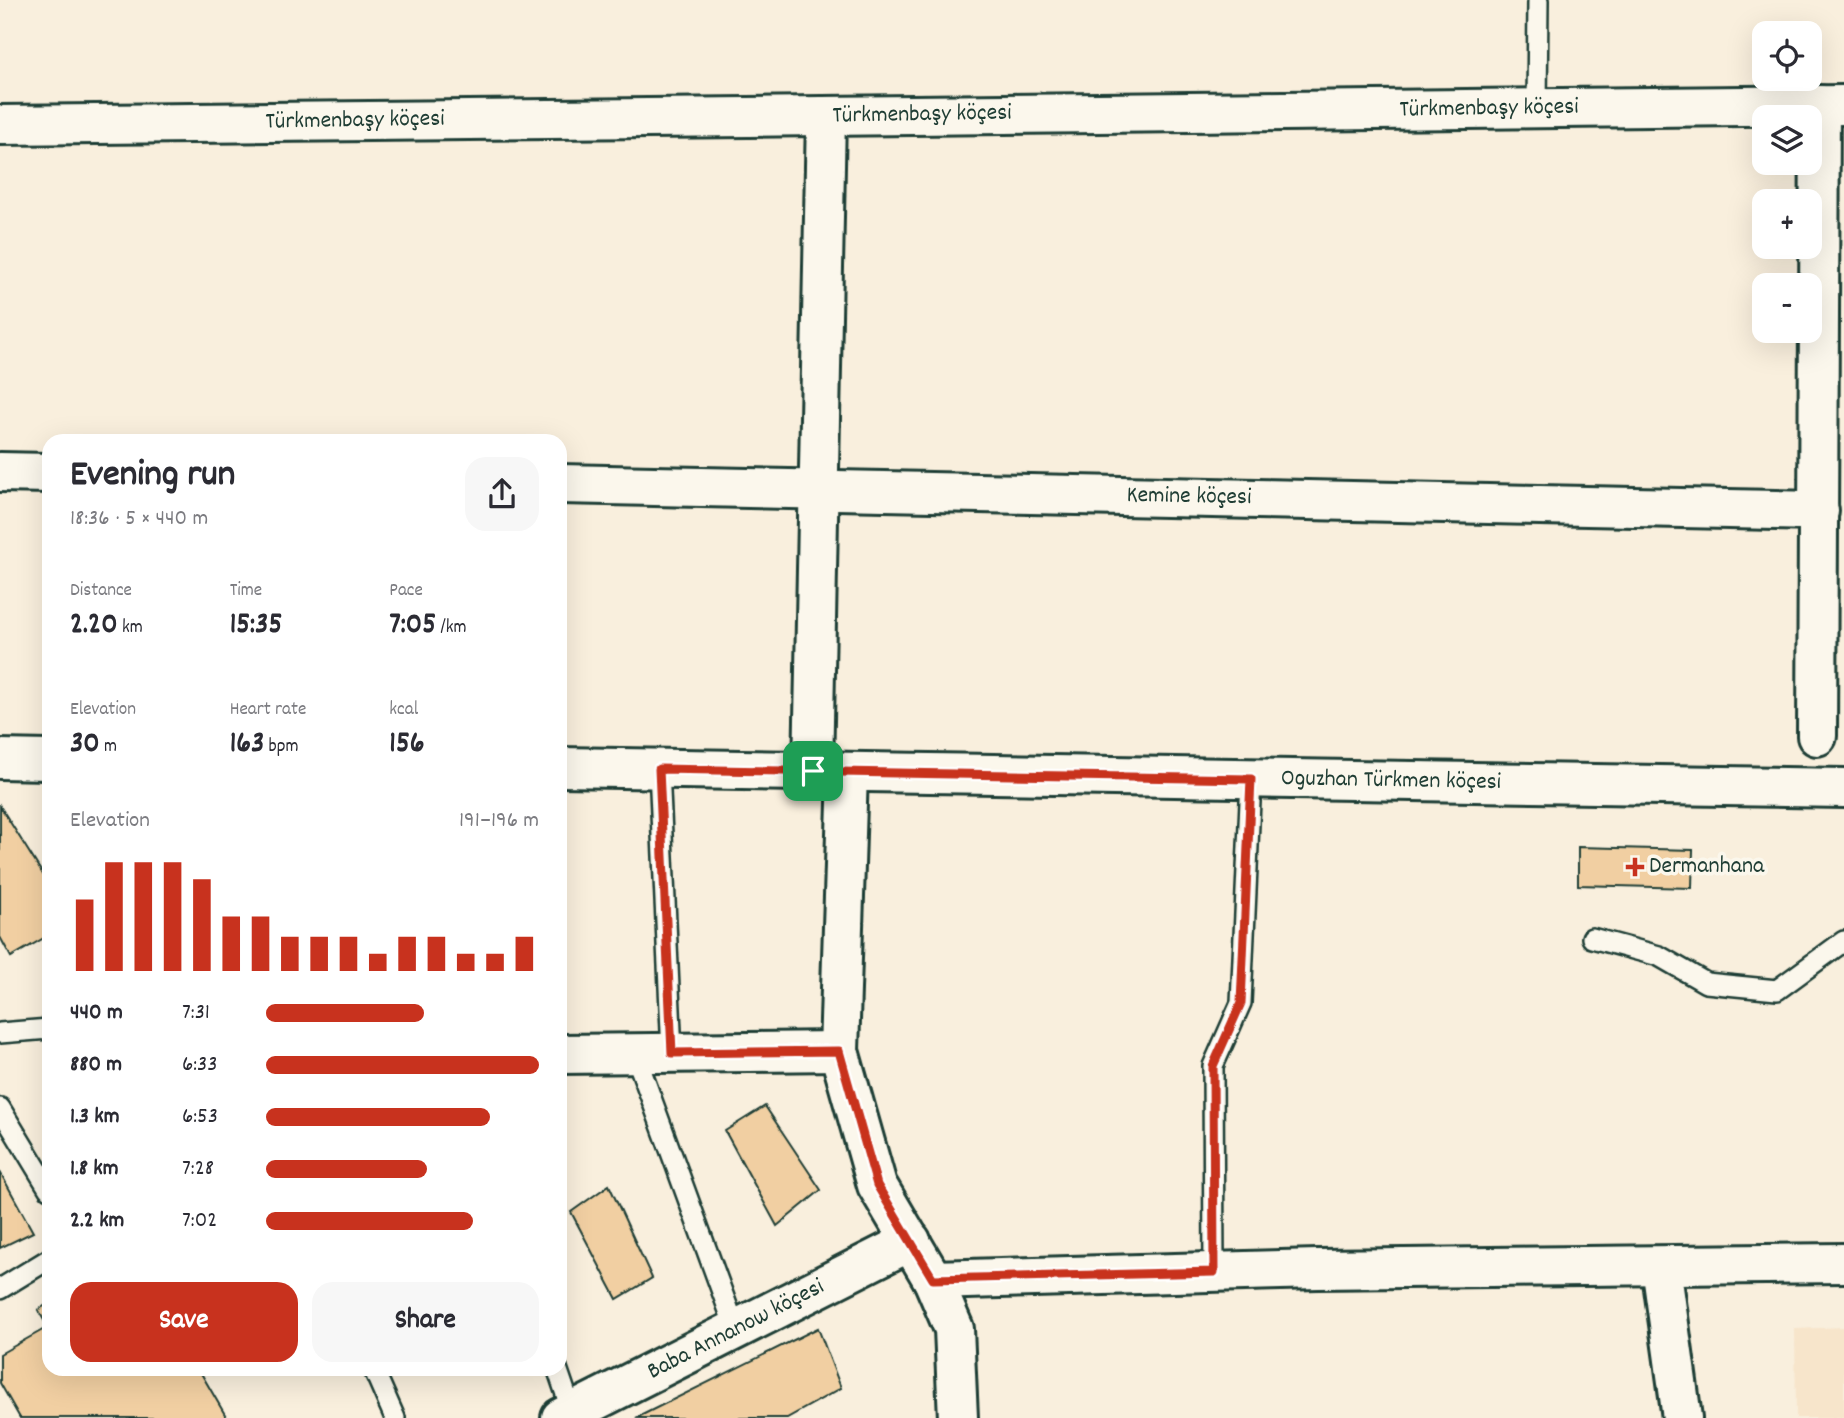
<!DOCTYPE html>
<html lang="en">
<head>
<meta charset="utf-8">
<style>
  :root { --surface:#fff; --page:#f7f7f7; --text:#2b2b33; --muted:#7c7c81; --accent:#c8321e }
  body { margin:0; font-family:Dekko,sans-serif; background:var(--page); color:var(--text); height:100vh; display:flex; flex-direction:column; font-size:26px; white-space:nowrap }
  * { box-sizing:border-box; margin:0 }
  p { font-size:23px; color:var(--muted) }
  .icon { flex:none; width:38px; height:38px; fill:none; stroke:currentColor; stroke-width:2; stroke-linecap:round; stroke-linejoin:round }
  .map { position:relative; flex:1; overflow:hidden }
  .details { position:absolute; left:42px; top:434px; width:525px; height:942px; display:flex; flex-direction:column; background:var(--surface); border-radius:21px; box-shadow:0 7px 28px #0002 }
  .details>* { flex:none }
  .tools { position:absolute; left:1752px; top:21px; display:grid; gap:14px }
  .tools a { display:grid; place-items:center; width:70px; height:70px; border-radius:14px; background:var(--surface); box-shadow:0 7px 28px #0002; font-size:35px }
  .pin { position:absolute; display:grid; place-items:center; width:60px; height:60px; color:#fff; margin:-30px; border-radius:14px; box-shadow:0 4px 10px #0006 }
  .round { display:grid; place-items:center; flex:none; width:74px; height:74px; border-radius:21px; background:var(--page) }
  .head { display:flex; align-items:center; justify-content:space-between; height:119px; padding:0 28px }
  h1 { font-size:38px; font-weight:700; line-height:52px }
  .figures { display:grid; grid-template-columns:repeat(3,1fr); gap:10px; height:119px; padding:7px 28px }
  .figures div { display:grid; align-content:center }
  .figures b { font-size:30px; font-weight:700 }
  .figures small { font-size:19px; font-weight:400 }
  .figures p { font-size:19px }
  .chart { height:196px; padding:14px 28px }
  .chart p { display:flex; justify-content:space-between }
  .chart svg { width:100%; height:126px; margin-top:7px; stroke:var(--accent); stroke-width:6 }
  .button { display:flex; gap:14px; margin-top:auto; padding:14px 28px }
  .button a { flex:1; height:80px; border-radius:21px; background:var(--accent); color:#fff; font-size:28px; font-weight:700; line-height:80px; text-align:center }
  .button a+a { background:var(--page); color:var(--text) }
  ul { padding:0 28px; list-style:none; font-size:23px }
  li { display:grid; grid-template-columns:112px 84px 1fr; align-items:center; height:52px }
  li i { height:18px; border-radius:9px; background:var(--accent) }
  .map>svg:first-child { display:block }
</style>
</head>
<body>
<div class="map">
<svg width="1844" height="1418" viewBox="0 0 1844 1418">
  <rect width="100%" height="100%" fill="#f9efdd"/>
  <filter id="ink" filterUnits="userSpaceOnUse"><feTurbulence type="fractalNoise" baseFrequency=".0143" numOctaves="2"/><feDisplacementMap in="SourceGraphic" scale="14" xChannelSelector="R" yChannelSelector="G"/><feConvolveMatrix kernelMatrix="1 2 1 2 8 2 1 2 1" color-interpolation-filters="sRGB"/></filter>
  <g filter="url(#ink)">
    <polygon fill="#f7e5cb" points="1844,1327 1844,1418 1796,1418 1795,1329"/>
    <g fill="#f1cfa2" stroke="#1f3d34" stroke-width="2">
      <polygon points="0,806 49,884 49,935 11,957 0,937"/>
      <polygon points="1578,847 1693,850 1692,888 1578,885"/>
      <polygon points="765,1106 821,1190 777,1226 725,1131"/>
      <polygon points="0,1172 33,1232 0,1248"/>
      <polygon points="609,1185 652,1278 617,1299 571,1212"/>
      <polygon points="49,1303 49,1368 198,1368 227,1418 20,1418 0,1383 0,1354 48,1327 38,1310"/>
      <polygon points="818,1328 841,1388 787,1418 636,1418"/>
    </g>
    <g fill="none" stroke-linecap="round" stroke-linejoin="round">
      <g stroke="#1f3d34" stroke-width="24">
        <g id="service">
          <polyline points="1537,108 1538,0"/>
          <polyline points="659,769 672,1053"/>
          <polyline points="1592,938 1659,956 1706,983 1777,990 1844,941"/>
          <polyline points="0,1033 49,1029"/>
          <polyline points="635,1054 736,1330"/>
          <polyline points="0,1108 49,1189"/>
          <polyline points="1214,1272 1213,1066 1241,1003 1251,779"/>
          <polyline points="0,1289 49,1259"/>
          <polyline points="373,1368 395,1418"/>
          <polyline points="557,1368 572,1412"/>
        </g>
      </g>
      <g stroke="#1f3d34" stroke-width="44">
        <g id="minor">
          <polyline points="0,472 49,473"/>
          <polyline points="560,484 1819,511"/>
          <polyline points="1817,736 1820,105"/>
          <polyline points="0,759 49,760"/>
          <polyline points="560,767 1844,788"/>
          <polyline points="813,771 826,116"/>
          <polyline points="848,772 839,1051 877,1185 933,1280 954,1329 958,1418"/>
          <polyline points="560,1054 839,1051"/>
          <polyline points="1661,1266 1682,1418"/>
          <polyline points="933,1280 1318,1269 1844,1263"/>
          <polyline points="561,1418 911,1241"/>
        </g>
      </g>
      <g stroke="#1f3d34" stroke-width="44">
        <polyline id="tertiary" points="0,125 1844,105"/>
      </g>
      <use href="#service" stroke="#fbf7ec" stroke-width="19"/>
      <use href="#minor" stroke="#fbf7ec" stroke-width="38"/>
      <use href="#tertiary" stroke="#fbf7ec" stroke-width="38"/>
    </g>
  </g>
  <g fill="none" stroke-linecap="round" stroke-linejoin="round" filter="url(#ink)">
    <g stroke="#fff" stroke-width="14">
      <polygon id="route" points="659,769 1251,779 1241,1003 1213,1066 1214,1272 933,1279 877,1185 839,1051 672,1053"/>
    </g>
    <use href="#route" stroke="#c8321e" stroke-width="9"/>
  </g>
  <path fill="#c8321e" stroke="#fbf7ec" stroke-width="2.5" d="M1631.5 856.5h7v7h7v7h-7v7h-7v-7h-7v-7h7z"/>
  <g text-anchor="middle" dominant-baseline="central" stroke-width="7" stroke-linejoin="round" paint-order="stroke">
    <g font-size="24" fill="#1f3d34" stroke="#fbf7ec">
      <text transform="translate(1489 109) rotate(-1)">Türkmenbaşy köçesi</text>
      <text transform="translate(922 115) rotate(-1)">Türkmenbaşy köçesi</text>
      <text transform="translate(355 121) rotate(-1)">Türkmenbaşy köçesi</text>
      <text transform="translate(1189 497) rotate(1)">Kemine köçesi</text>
      <text transform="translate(1391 781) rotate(1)">Oguzhan Türkmen köçesi</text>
      <text transform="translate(736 1330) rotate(-27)">Baba Annanow köçesi</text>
    </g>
    <g font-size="24" fill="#1f3d34" stroke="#fbf7ec" text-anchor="start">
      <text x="1649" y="867">Dermanhana</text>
    </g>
  </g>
</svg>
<div class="tools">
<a><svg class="icon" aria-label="locate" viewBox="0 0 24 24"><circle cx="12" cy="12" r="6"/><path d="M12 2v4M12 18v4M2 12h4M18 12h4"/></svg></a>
<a><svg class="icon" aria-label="layers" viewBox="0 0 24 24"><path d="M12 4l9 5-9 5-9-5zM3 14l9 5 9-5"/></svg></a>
<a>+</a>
<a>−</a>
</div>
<div class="pin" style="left:813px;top:771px;background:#1e9e55"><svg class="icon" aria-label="arrive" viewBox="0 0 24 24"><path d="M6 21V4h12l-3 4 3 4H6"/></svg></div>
<section class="details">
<div class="head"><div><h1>Evening run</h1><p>18:36 · 5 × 440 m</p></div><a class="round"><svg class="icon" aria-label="share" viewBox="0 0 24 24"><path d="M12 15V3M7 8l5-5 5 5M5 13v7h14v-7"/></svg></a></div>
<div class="figures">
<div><p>Distance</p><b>2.20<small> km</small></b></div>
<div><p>Time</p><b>15:35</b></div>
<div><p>Pace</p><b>7:05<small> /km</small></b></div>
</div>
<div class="figures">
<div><p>Elevation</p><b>30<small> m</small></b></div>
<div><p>Heart rate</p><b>163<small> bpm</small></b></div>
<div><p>kcal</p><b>156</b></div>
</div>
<div class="chart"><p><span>Elevation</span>191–196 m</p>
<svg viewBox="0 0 160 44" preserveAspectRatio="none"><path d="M5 44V19M15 44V6M25 44V6M35 44V6M45 44V12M55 44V25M65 44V25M75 44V32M85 44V32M95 44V32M105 44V38M115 44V32M125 44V32M135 44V38M145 44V38M155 44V32"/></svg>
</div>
<ul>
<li><b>440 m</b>7:31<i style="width:58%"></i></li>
<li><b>880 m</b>6:33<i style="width:100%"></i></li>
<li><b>1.3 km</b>6:53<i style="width:82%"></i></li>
<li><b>1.8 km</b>7:28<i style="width:59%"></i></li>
<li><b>2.2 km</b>7:02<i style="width:76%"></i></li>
</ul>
<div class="button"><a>Save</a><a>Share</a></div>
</section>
</div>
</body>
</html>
